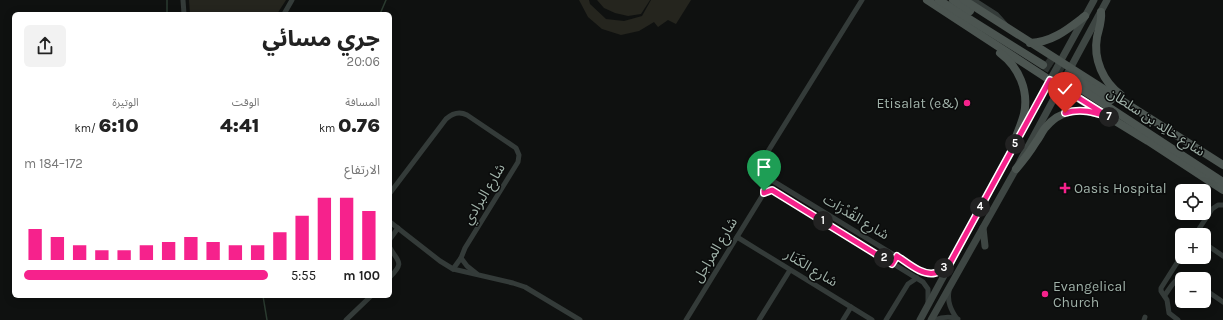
<!DOCTYPE html>
<html lang="ar">
<head>
<meta charset="utf-8">
<style>
  :root { --surface:#fff; --page:#f2f2f2; --text:#222; --muted:#767676; --accent:#f6228c }
  body { margin:0; font-family:Karla,"Noto Sans Arabic",sans-serif; background:var(--page); color:var(--text); direction:rtl; height:100vh; display:flex; flex-direction:column; font-size:15px; white-space:nowrap }
  * { box-sizing:border-box; margin:0 }
  p { font-size:13px; color:var(--muted) }
  .icon { flex:none; width:22px; height:22px; fill:none; stroke:currentColor; stroke-width:2; stroke-linecap:round; stroke-linejoin:round }
  .map { position:relative; flex:1; overflow:hidden; direction:ltr }
  .drawer { position:absolute; left:12px; top:12px; width:380px; height:286px; display:flex; flex-direction:column; background:var(--surface); border-radius:6px; box-shadow:0 2px 10px #0003; direction:rtl }
  .drawer>* { flex:none }
  .fabs { position:absolute; left:1175px; top:184px; display:grid; gap:8px }
  .fabs a { display:grid; place-items:center; width:36px; height:36px; border-radius:6px; background:var(--surface); box-shadow:0 2px 10px #0003; font-size:20px }
  .pin { position:absolute; display:grid; place-items:center; width:34px; height:34px; color:#fff; margin:-41px -17px; border-radius:50% 50% 50% 0; rotate:-45deg; box-shadow:0 0 4px #0007 }
  .pin .icon { rotate:45deg }
  .km { position:absolute; width:20px; height:20px; margin:-10px; border-radius:50%; background:#222; color:#fff; font-size:11px; line-height:20px; text-align:center }
  .round { display:grid; place-items:center; flex:none; width:42px; height:42px; border-radius:6px; background:var(--page) }
  .headline { display:flex; align-items:center; justify-content:space-between; height:68px; padding:0 12px }
  h1 { font-size:22px; font-weight:800; line-height:30px }
  .figures { display:grid; grid-template-columns:repeat(3,1fr); gap:6px; height:68px; padding:4px 12px }
  .figures div { display:grid; align-content:center }
  .figures b { font-size:20px; font-weight:800 }
  .figures small { font-size:11px; font-weight:400 }
  .figures p { font-size:11px }
  .chart { height:112px; padding:8px 12px }
  .chart p { display:flex; justify-content:space-between }
  .chart svg { width:100%; height:72px; margin-top:4px; stroke:var(--accent); stroke-width:6 }
  ul { padding:0 12px; list-style:none; font-size:13px }
  li { display:grid; grid-template-columns:64px 48px 1fr; align-items:center; height:30px }
  li i { height:10px; border-radius:5px; background:var(--accent) }
  .map>svg:first-child { display:block }
</style>
</head>
<body>
<div class="map">
<svg width="1223" height="320" viewBox="0 0 1223 320">
  <rect width="100%" height="100%" fill="#0f1110"/>
  <g fill="#25251e">
    <polygon points="189,0 286,0 277,14 190,14"/>
    <polygon points="579,0 589,0 590,4 606,19 624,21 642,16 651,0 691,0 676,24 668,20 658,27 654,22 639,31 621,35 602,29 588,17"/>
    <polygon points="597,0 650,0 641,14 628,16 615,13 604,8"/>
  </g>
  <g fill="none" stroke-linecap="round" stroke-linejoin="round">
    <g stroke="#2b3b30" stroke-width="1.5">
      <polyline points="167,0 167,14"/>
      <polyline points="380,14 386,0"/>
      <polyline points="263,296 267,320"/>
    </g>
    <g stroke="#2c312f" stroke-width="8" stroke-dasharray="8 4" stroke-linecap="butt">
      <polyline points="1047,59 1077,79"/>
      <polyline points="1043,65 1075,85"/>
    </g>
    <g stroke="#343b39" stroke-width="5">
      <polyline points="183,0 184,14"/>
      <polyline points="862,0 754,174 753,177 756,180 923,282 928,289 928,303"/>
      <polyline points="974,0 996,14 1005,24"/>
      <polyline points="284,14 292,0"/>
      <path d="M763 161V171L768 178 922 272C933 276 940 271 948 265"/>
      <path d="M390 193 446 119C453 113 459 111 467 115L516 148 519 155 518 162 465 248 461 258 453 269"/>
      <polyline points="390,222 440,261 453,269 513,283 525,287 580,320"/>
      <polyline points="1195,235 1212,209 1218,205 1223,205"/>
      <polyline points="737,237 872,320"/>
      <polyline points="390,239 398,228"/>
      <polyline points="1204,243 1223,256"/>
      <path d="M390 248C398 262 405 262 390 277"/>
      <polyline points="461,258 467,266 477,274"/>
      <polyline points="1204,289 1223,302"/>
      <path d="M949 291C947 302 951 310 957 319"/>
      <path d="M1165 295C1171 287 1177 273 1189 279"/>
      <polyline points="346,320 371,296"/>
      <polyline points="686,320 764,193 772,190"/>
      <polyline points="759,320 790,270"/>
      <polyline points="843,320 851,307"/>
      <polyline points="886,320 908,284 917,278"/>
      <path d="M934 320C942 317 950 316 958 319"/>
      <polyline points="1144,320 1145,317"/>
      <polyline points="1178,320 1169,313 1167,300 1161,291 1161,288 1182,255"/>
    </g>
    <g stroke="#3e4643" stroke-width="7">
      <polyline points="1021,133 1094,0"/>
      <polyline points="983,228 985,246"/>
      <polyline points="920,320 1015,144"/>
      <polyline points="931,320 1016,169 1107,0"/>
    </g>
    <g stroke="#4c5551" stroke-width="8">
      <polyline points="927,0 1068,92 1148,141 1223,190"/>
      <polyline points="939,0 1043,65"/>
      <polyline points="953,0 970,11"/>
      <polyline points="964,0 1223,165"/>
      <path d="M1101 12C1102 21 1099 28 1097 37 1093 59 1103 82 1121 95"/>
      <path d="M1030 43C1053 42 1068 29 1085 16"/>
      <path d="M1000 53C1019 67 1029 91 1024 114 1021 126 1015 137 1012 149"/>
      <polyline points="1077,79 1111,100"/>
      <polyline points="1075,85 1223,182"/>
      <path d="M1016 169C1023 161 1030 152 1036 142 1040 137 1042 131 1046 127 1060 110 1080 108 1099 114"/>
    </g>
  </g>
  <g fill="none" stroke-linecap="round" stroke-linejoin="round">
    <g stroke="#fff" stroke-width="8">
      <path id="route" d="M764 191V193L772 190 892 264 897 256C908 263 922 276 935 273 940 272 945 268 949 265L1050 80 1109 117C1094 112 1081 108 1065 113"/>
    </g>
    <use href="#route" stroke="#f6228c" stroke-width="5"/>
  </g>
  <g fill="#f6228c" stroke="#0a0b0b" stroke-width="1.5">
    <circle cx="967" cy="103" r="4"/>
    <path d="M1063 182h4v4h4v4h-4v4h-4v-4h-4v-4h4z"/>
    <circle cx="1045" cy="294" r="4"/>
  </g>
  <g text-anchor="middle" dominant-baseline="central" stroke-width="3" stroke-linejoin="round" paint-order="stroke">
    <g font-size="14" fill="#a0b2a9" stroke="#0a0b0b" text-anchor="start">
      <text x="959" y="103" text-anchor="end">Etisalat (e&amp;)</text>
      <text x="1074" y="188">Oasis Hospital</text>
      <text x="1053" y="286">Evangelical<tspan x="1053" dy="16">Church</tspan></text>
    </g>
    <g font-size="14" fill="#a0b2a9" stroke="#0a0b0b">
      <text transform="translate(1156 122) rotate(33)">شارع خالِد بن سلطان</text>
      <text transform="translate(484 194) rotate(-59)">شارع البرادي</text>
      <text transform="translate(856 217) rotate(31)">شارع القُدْرَات</text>
      <text transform="translate(715 250) rotate(-59)">شارع المراجل</text>
      <text transform="translate(811 268) rotate(31)">شارع الكَنَار</text>
    </g>
  </g>
</svg>
<div class="fabs">
<a><svg class="icon" aria-label="locate" viewBox="0 0 24 24"><circle cx="12" cy="12" r="6"/><path d="M12 2v4M12 18v4M2 12h4M18 12h4"/></svg></a>
<a>+</a>
<a>−</a>
</div>
<div class="pin" style="left:764px;top:191px;background:#1e9e55"><svg class="icon" aria-label="arrive" viewBox="0 0 24 24"><path d="M6 21V4h12l-3 4 3 4H6"/></svg></div>
<div class="pin" style="left:1065px;top:113px;background:#d93025"><svg class="icon" aria-label="check" viewBox="0 0 24 24"><path d="M5 12l5 5 9-10"/></svg></div>
<b class="km" style="left:823px;top:221px">1</b>
<b class="km" style="left:884px;top:258px">2</b>
<b class="km" style="left:944px;top:268px">3</b>
<b class="km" style="left:980px;top:207px">4</b>
<b class="km" style="left:1015px;top:144px">5</b>
<b class="km" style="left:1109px;top:117px">7</b>
<section class="drawer">
<div class="headline"><div><h1>جري مسائي</h1><p>20:06</p></div><a class="round"><svg class="icon" aria-label="share" viewBox="0 0 24 24"><path d="M12 15V3M7 8l5-5 5 5M5 13v7h14v-7"/></svg></a></div>
<div class="figures">
<div><p>المسافة</p><b>0.76<small> km</small></b></div>
<div><p>الوقت</p><b>4:41</b></div>
<div><p>الوتيرة</p><b>6:10<small> /km</small></b></div>
</div>
<div class="chart"><p><span>الارتفاع</span>172–184 m</p>
<svg viewBox="0 0 160 44" preserveAspectRatio="none"><path d="M5 44V25M15 44V30M25 44V35M35 44V38M45 44V38M55 44V35M65 44V33M75 44V30M85 44V33M95 44V35M105 44V35M115 44V27M125 44V17M135 44V6M145 44V6M155 44V14"/></svg>
</div>
<ul>
<li><b>100 m</b>5:55<i style="width:100%"></i></li>
</ul>
</section>
</div>
</body>
</html>
